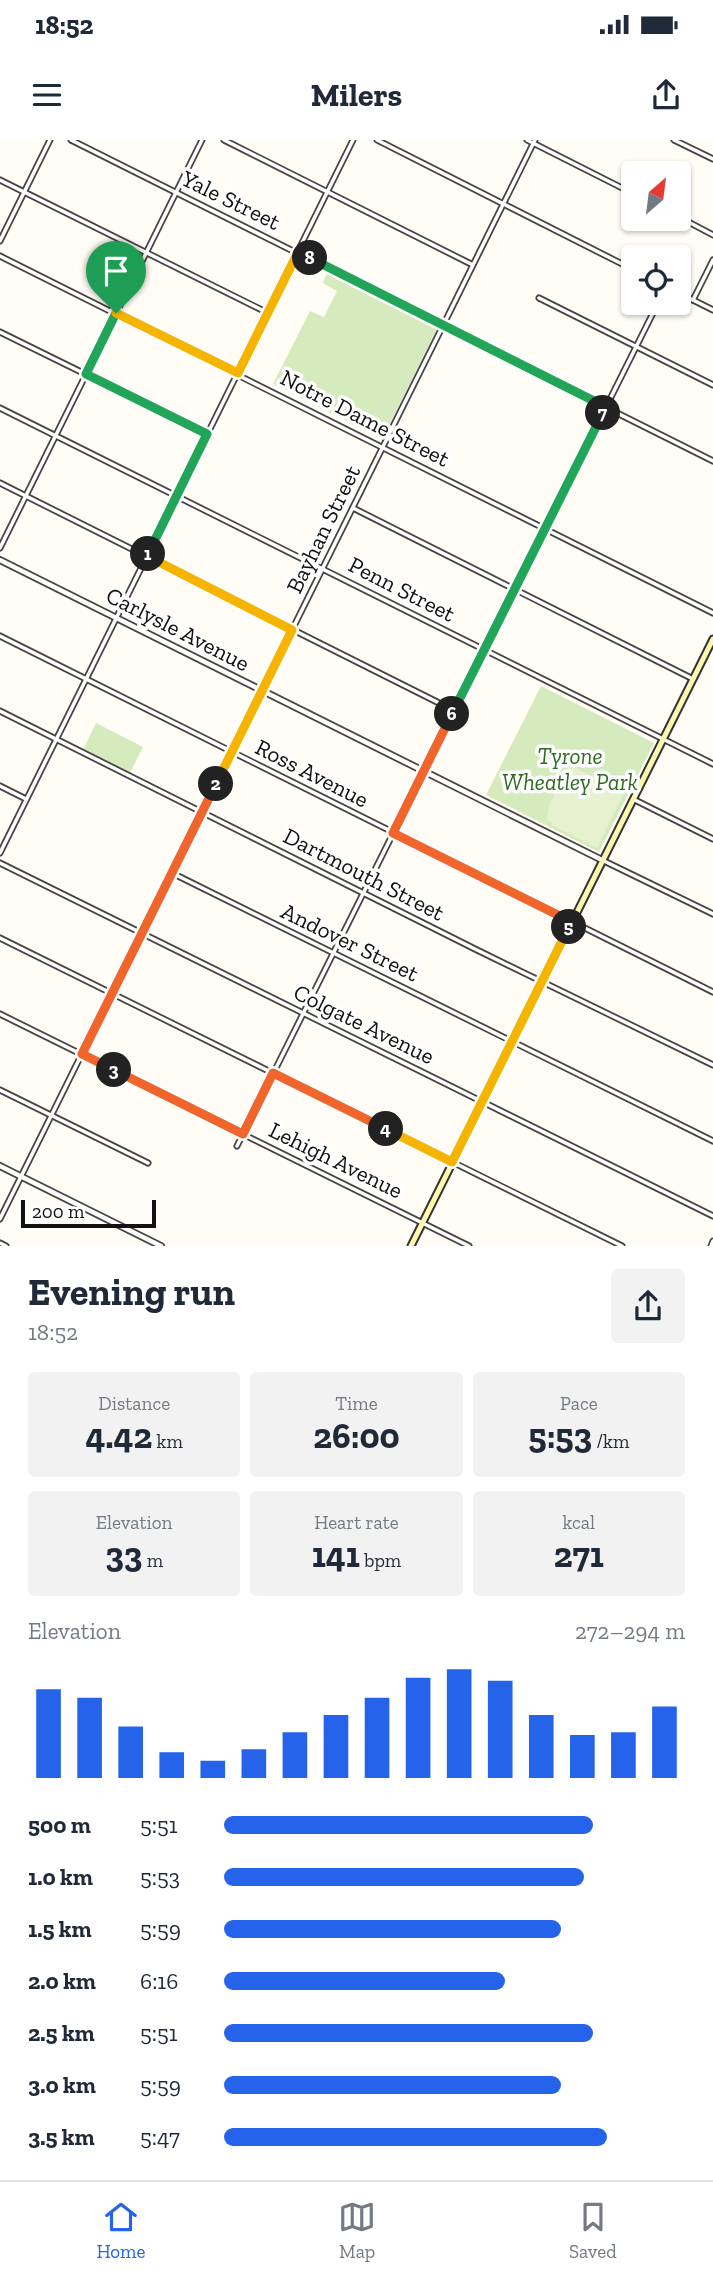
<!DOCTYPE html>
<html lang="en">
<head>
<meta charset="utf-8">
<style>
  :root { --surface:#fff; --page:#f2f2f3; --text:#1f2937; --muted:#747a83; --line:#e0e1e3; --accent:#2563eb }
  body { margin:0; font-family:"Zilla Slab",serif; background:var(--page); color:var(--text); height:100vh; display:flex; flex-direction:column; font-size:26px; white-space:nowrap }
  * { box-sizing:border-box; margin:0 }
  p { font-size:23px; color:var(--muted) }
  .icon { flex:none; width:38px; height:38px; fill:none; stroke:currentColor; stroke-width:2; stroke-linecap:round; stroke-linejoin:round }
  .map { position:relative; height:1106px; overflow:hidden }
  .sheet { display:flex; flex-direction:column; background:var(--surface); flex:1 }
  .sheet>* { flex:none }
  .needle { width:46px; rotate:28deg }
  .tools { position:absolute; left:621px; top:21px; display:grid; gap:14px }
  .tools a { display:grid; place-items:center; width:70px; height:70px; border-radius:7px; background:var(--surface); box-shadow:0 2px 5px #0004; font-size:35px }
  .scale { position:absolute; left:21px; bottom:18px; width:135px; box-sizing:border-box; padding-left:7px; border:4px solid #111; border-top:0; font-size:19px; line-height:24px; white-space:nowrap; color:#111; -webkit-text-stroke:5px #fff; paint-order:stroke }
  .pin { position:absolute; display:grid; place-items:center; width:60px; height:60px; color:#fff; margin:-72px -30px; border-radius:50% 50% 50% 0; rotate:-45deg; box-shadow:0 0 7px #0007 }
  .pin .icon { rotate:45deg }
  .km { position:absolute; width:35px; height:35px; margin:-18px; border-radius:50%; background:#222; color:#fff; font-size:19px; line-height:35px; text-align:center }
  .round { display:grid; place-items:center; flex:none; width:74px; height:74px; border-radius:7px; background:var(--page) }
  .summary { display:flex; align-items:center; justify-content:space-between; height:119px; padding:0 28px }
  h1 { font-size:38px; font-weight:800; line-height:52px }
  .stats { display:grid; grid-template-columns:repeat(3,1fr); gap:10px; height:119px; padding:7px 28px }
  .stats div { display:grid; align-content:center; border-radius:7px; background:var(--page); text-align:center }
  .stats b { font-size:35px; font-weight:800 }
  .stats small { font-size:19px; font-weight:400 }
  .stats p { font-size:19px }
  .chart { height:196px; padding:14px 28px }
  .chart p { display:flex; justify-content:space-between }
  .chart svg { width:100%; height:126px; margin-top:7px; stroke:var(--accent); stroke-width:6 }
  ul { padding:0 28px; list-style:none; font-size:23px }
  li { display:grid; grid-template-columns:112px 84px 1fr; align-items:center; height:52px }
  li i { height:18px; border-radius:9px; background:var(--accent) }
  .status { display:flex; justify-content:space-between; align-items:center; height:49px; padding:0 35px; background:var(--surface); direction:ltr }
  .status svg { height:19px; fill:currentColor }
  header { display:flex; justify-content:space-between; align-items:center; height:91px; padding:0 28px; background:var(--surface); font-size:32px; font-weight:800 }
  .tabs { display:flex; justify-content:space-around; align-items:center; height:98px; border-top:2px solid var(--line); background:var(--surface); font-size:19px; color:var(--muted) }
  .tabs a { display:grid; justify-items:center; gap:4px }
  .tabs .on { color:var(--accent) }
  .map>svg:first-child { display:block }
</style>
</head>
<body>
<div class="status"><b>18:52</b><svg viewBox="0 0 49 12"><path d="M0 12V9h3v3zM5 12V6h3v6zM10 12V3h3v9zM15 12V0h3v12zM26 1h20v11H26zM47 4h2v5h-2z"/></svg></div>
<header><svg class="icon" aria-label="menu" viewBox="0 0 24 24"><path d="M4 6h16M4 12h16M4 18h16"/></svg>Milers<svg class="icon" aria-label="share" viewBox="0 0 24 24"><path d="M12 15V3M7 8l5-5 5 5M5 13v7h14v-7"/></svg></header>
<div class="map">
<svg width="713" height="1106" viewBox="0 0 713 1106">
  <rect width="100%" height="100%" fill="#fffdf5"/>
  <g fill="#d5ebbd">
    <polygon points="327,133 437,189 387,289 375,284 371,293 273,244 310,171 324,177 337,151 323,143"/>
    <polygon points="541,546 654,603 599,712 486,655"/>
    <polygon points="96,583 143,607 130,633 83,610"/>
  </g>
  <polygon fill="#e6f2cf" points="570,625 624,653 597,708 552,685 552,683 547,680 549,665"/>
  <g fill="none" stroke-linecap="round" stroke-linejoin="round">
    <g stroke="#444" stroke-width="7">
      <g id="minor">
        <polyline points="71,0 713,321"/>
        <polyline points="224,0 473,125"/>
        <polyline points="377,0 634,130"/>
        <polyline points="527,0 634,54"/>
        <polyline points="674,0 713,19"/>
        <polyline points="0,40 268,173"/>
        <polyline points="679,77 713,95"/>
        <polyline points="0,101 50,0"/>
        <polyline points="0,116 713,473"/>
        <polyline points="679,153 713,170"/>
        <polyline points="539,158 713,245"/>
        <polyline points="693,160 713,120"/>
        <polyline points="0,192 207,294"/>
        <polyline points="0,268 713,624"/>
        <polyline points="0,343 453,570"/>
        <polyline points="353,368 693,539"/>
        <polyline points="0,408 202,0"/>
        <polyline points="0,496 713,852"/>
        <polyline points="0,571 477,810 713,925"/>
        <polyline points="0,646 26,659"/>
        <polyline points="633,659 713,699"/>
        <polyline points="0,713 353,0"/>
        <polyline points="602,720 713,774"/>
        <polyline points="0,723 713,1076"/>
        <polyline points="172,733 713,1001"/>
        <polyline points="0,798 622,1106"/>
        <polyline points="0,874 469,1106"/>
        <polyline points="0,950 148,1023"/>
        <polyline points="237,1006 658,163"/>
        <polyline points="0,1079 535,0"/>
        <polyline points="0,1103 6,1106"/>
        <polyline points="711,1106 713,1101"/>
      </g>
    </g>
    <g stroke="#444" stroke-width="8">
      <g id="tertiary">
        <polyline points="0,420 602,720"/>
        <polyline points="0,1026 161,1106"/>
      </g>
    </g>
    <g stroke="#333" stroke-width="9">
      <polyline id="secondary" points="411,1106 713,499"/>
    </g>
    <use href="#minor" stroke="#fff" stroke-width="3.5"/>
    <use href="#tertiary" stroke="#fff" stroke-width="4.5"/>
    <use href="#secondary" stroke="#fff6b0" stroke-width="5"/>
  </g>
  <g fill="none" stroke-linecap="round" stroke-linejoin="round">
    <g stroke="#fff" stroke-width="14">
      <polyline id="split-1" points="116,173 86,234 207,294 148,414"/>
    </g>
    <g stroke="#fff" stroke-width="14">
      <polyline id="split-2" points="148,414 147,416 292,490 216,644"/>
    </g>
    <g stroke="#fff" stroke-width="14">
      <polyline id="split-3" points="114,930 82,914 216,644"/>
    </g>
    <g stroke="#fff" stroke-width="14">
      <polyline id="split-4" points="114,930 243,994 273,933 386,989"/>
    </g>
    <g stroke="#fff" stroke-width="14">
      <polyline id="split-5" points="386,989 452,1022 569,787"/>
    </g>
    <g stroke="#fff" stroke-width="14">
      <polyline id="split-6" points="452,574 393,693 572,782 569,787"/>
    </g>
    <g stroke="#fff" stroke-width="14">
      <polyline id="split-7" points="452,574 603,273"/>
    </g>
    <g stroke="#fff" stroke-width="14">
      <polyline id="split-8" points="310,118 606,267 603,273"/>
    </g>
    <g stroke="#fff" stroke-width="14">
      <polyline id="split-9" points="116,173 238,233 298,112 310,118"/>
    </g>
    <use href="#split-1" stroke="#22a559" stroke-width="9"/>
    <use href="#split-2" stroke="#f5b400" stroke-width="9"/>
    <use href="#split-3" stroke="#f0652b" stroke-width="9"/>
    <use href="#split-4" stroke="#f0652b" stroke-width="9"/>
    <use href="#split-5" stroke="#f5b400" stroke-width="9"/>
    <use href="#split-6" stroke="#f0652b" stroke-width="9"/>
    <use href="#split-7" stroke="#22a559" stroke-width="9"/>
    <use href="#split-8" stroke="#22a559" stroke-width="9"/>
    <use href="#split-9" stroke="#f5b400" stroke-width="9"/>
  </g>
  <g text-anchor="middle" dominant-baseline="central" stroke-width="7" stroke-linejoin="round" paint-order="stroke">
    <g font-size="23" fill="#111" stroke="#fff">
      <text transform="translate(231 60) rotate(26)">Yale Street</text>
      <text transform="translate(365 278) rotate(27)">Notre Dame Street</text>
      <text transform="translate(323 389) rotate(-64)">Bayhan Street</text>
      <text transform="translate(402 449) rotate(27)">Penn Street</text>
      <text transform="translate(178 489) rotate(27)">Carlysle Avenue</text>
      <text transform="translate(312 633) rotate(27)">Ross Avenue</text>
      <text transform="translate(364 734) rotate(27)">Dartmouth Street</text>
      <text transform="translate(350 802) rotate(26)">Andover Street</text>
      <text transform="translate(364 884) rotate(26)">Colgate Avenue</text>
      <text transform="translate(336 1020) rotate(26)">Lehigh Avenue</text>
    </g>
    <g font-size="23" font-style="italic" fill="#2f6b1f" stroke="#fff">
      <text x="570" y="616">Tyrone<tspan x="570" dy="26">Wheatley Park</tspan></text>
    </g>
  </g>
</svg>
<div class="tools">
<a><svg class="needle" viewBox="-14 -14 28 28"><path d="M0-13l5 13h-10z" fill="#e53935"/><path d="M0 13l5-13h-10z" fill="#747a83"/></svg></a>
<a><svg class="icon" aria-label="locate" viewBox="0 0 24 24"><circle cx="12" cy="12" r="6"/><path d="M12 2v4M12 18v4M2 12h4M18 12h4"/></svg></a>
</div>
<div class="scale">200 m</div>
<div class="pin" style="left:116px;top:173px;background:#1e9e55"><svg class="icon" aria-label="arrive" viewBox="0 0 24 24"><path d="M6 21V4h12l-3 4 3 4H6"/></svg></div>
<b class="km" style="left:148px;top:414px">1</b>
<b class="km" style="left:216px;top:644px">2</b>
<b class="km" style="left:114px;top:930px">3</b>
<b class="km" style="left:386px;top:989px">4</b>
<b class="km" style="left:569px;top:787px">5</b>
<b class="km" style="left:452px;top:574px">6</b>
<b class="km" style="left:603px;top:273px">7</b>
<b class="km" style="left:310px;top:118px">8</b>
</div>
<section class="sheet">
<div class="summary"><div><h1>Evening run</h1><p>18:52</p></div><a class="round"><svg class="icon" aria-label="share" viewBox="0 0 24 24"><path d="M12 15V3M7 8l5-5 5 5M5 13v7h14v-7"/></svg></a></div>
<div class="stats">
<div><p>Distance</p><b>4.42<small> km</small></b></div>
<div><p>Time</p><b>26:00</b></div>
<div><p>Pace</p><b>5:53<small> /km</small></b></div>
</div>
<div class="stats">
<div><p>Elevation</p><b>33<small> m</small></b></div>
<div><p>Heart rate</p><b>141<small> bpm</small></b></div>
<div><p>kcal</p><b>271</b></div>
</div>
<div class="chart"><p><span>Elevation</span>272–294 m</p>
<svg viewBox="0 0 160 44" preserveAspectRatio="none"><path d="M5 44V13M15 44V16M25 44V26M35 44V35M45 44V38M55 44V34M65 44V28M75 44V22M85 44V16M95 44V9M105 44V6M115 44V10M125 44V22M135 44V29M145 44V28M155 44V19"/></svg>
</div>
<ul>
<li><b>500 m</b>5:51<i style="width:80%"></i></li>
<li><b>1.0 km</b>5:53<i style="width:78%"></i></li>
<li><b>1.5 km</b>5:59<i style="width:73%"></i></li>
<li><b>2.0 km</b>6:16<i style="width:61%"></i></li>
<li><b>2.5 km</b>5:51<i style="width:80%"></i></li>
<li><b>3.0 km</b>5:59<i style="width:73%"></i></li>
<li><b>3.5 km</b>5:47<i style="width:83%"></i></li>
</ul>
</section>
<nav class="tabs">
<a class="on"><svg class="icon" aria-label="home" viewBox="0 0 24 24"><path d="M3 11l9-7 9 7M6 9v11h12V9"/></svg>Home</a>
<a><svg class="icon" aria-label="map" viewBox="0 0 24 24"><path d="M3 6l6-2 6 2 6-2v14l-6 2-6-2-6 2zM9 4v14M15 6v14"/></svg>Map</a>
<a><svg class="icon" aria-label="saved" viewBox="0 0 24 24"><path d="M7 4h10v16l-5-4-5 4z"/></svg>Saved</a>
</nav>
</body>
</html>
